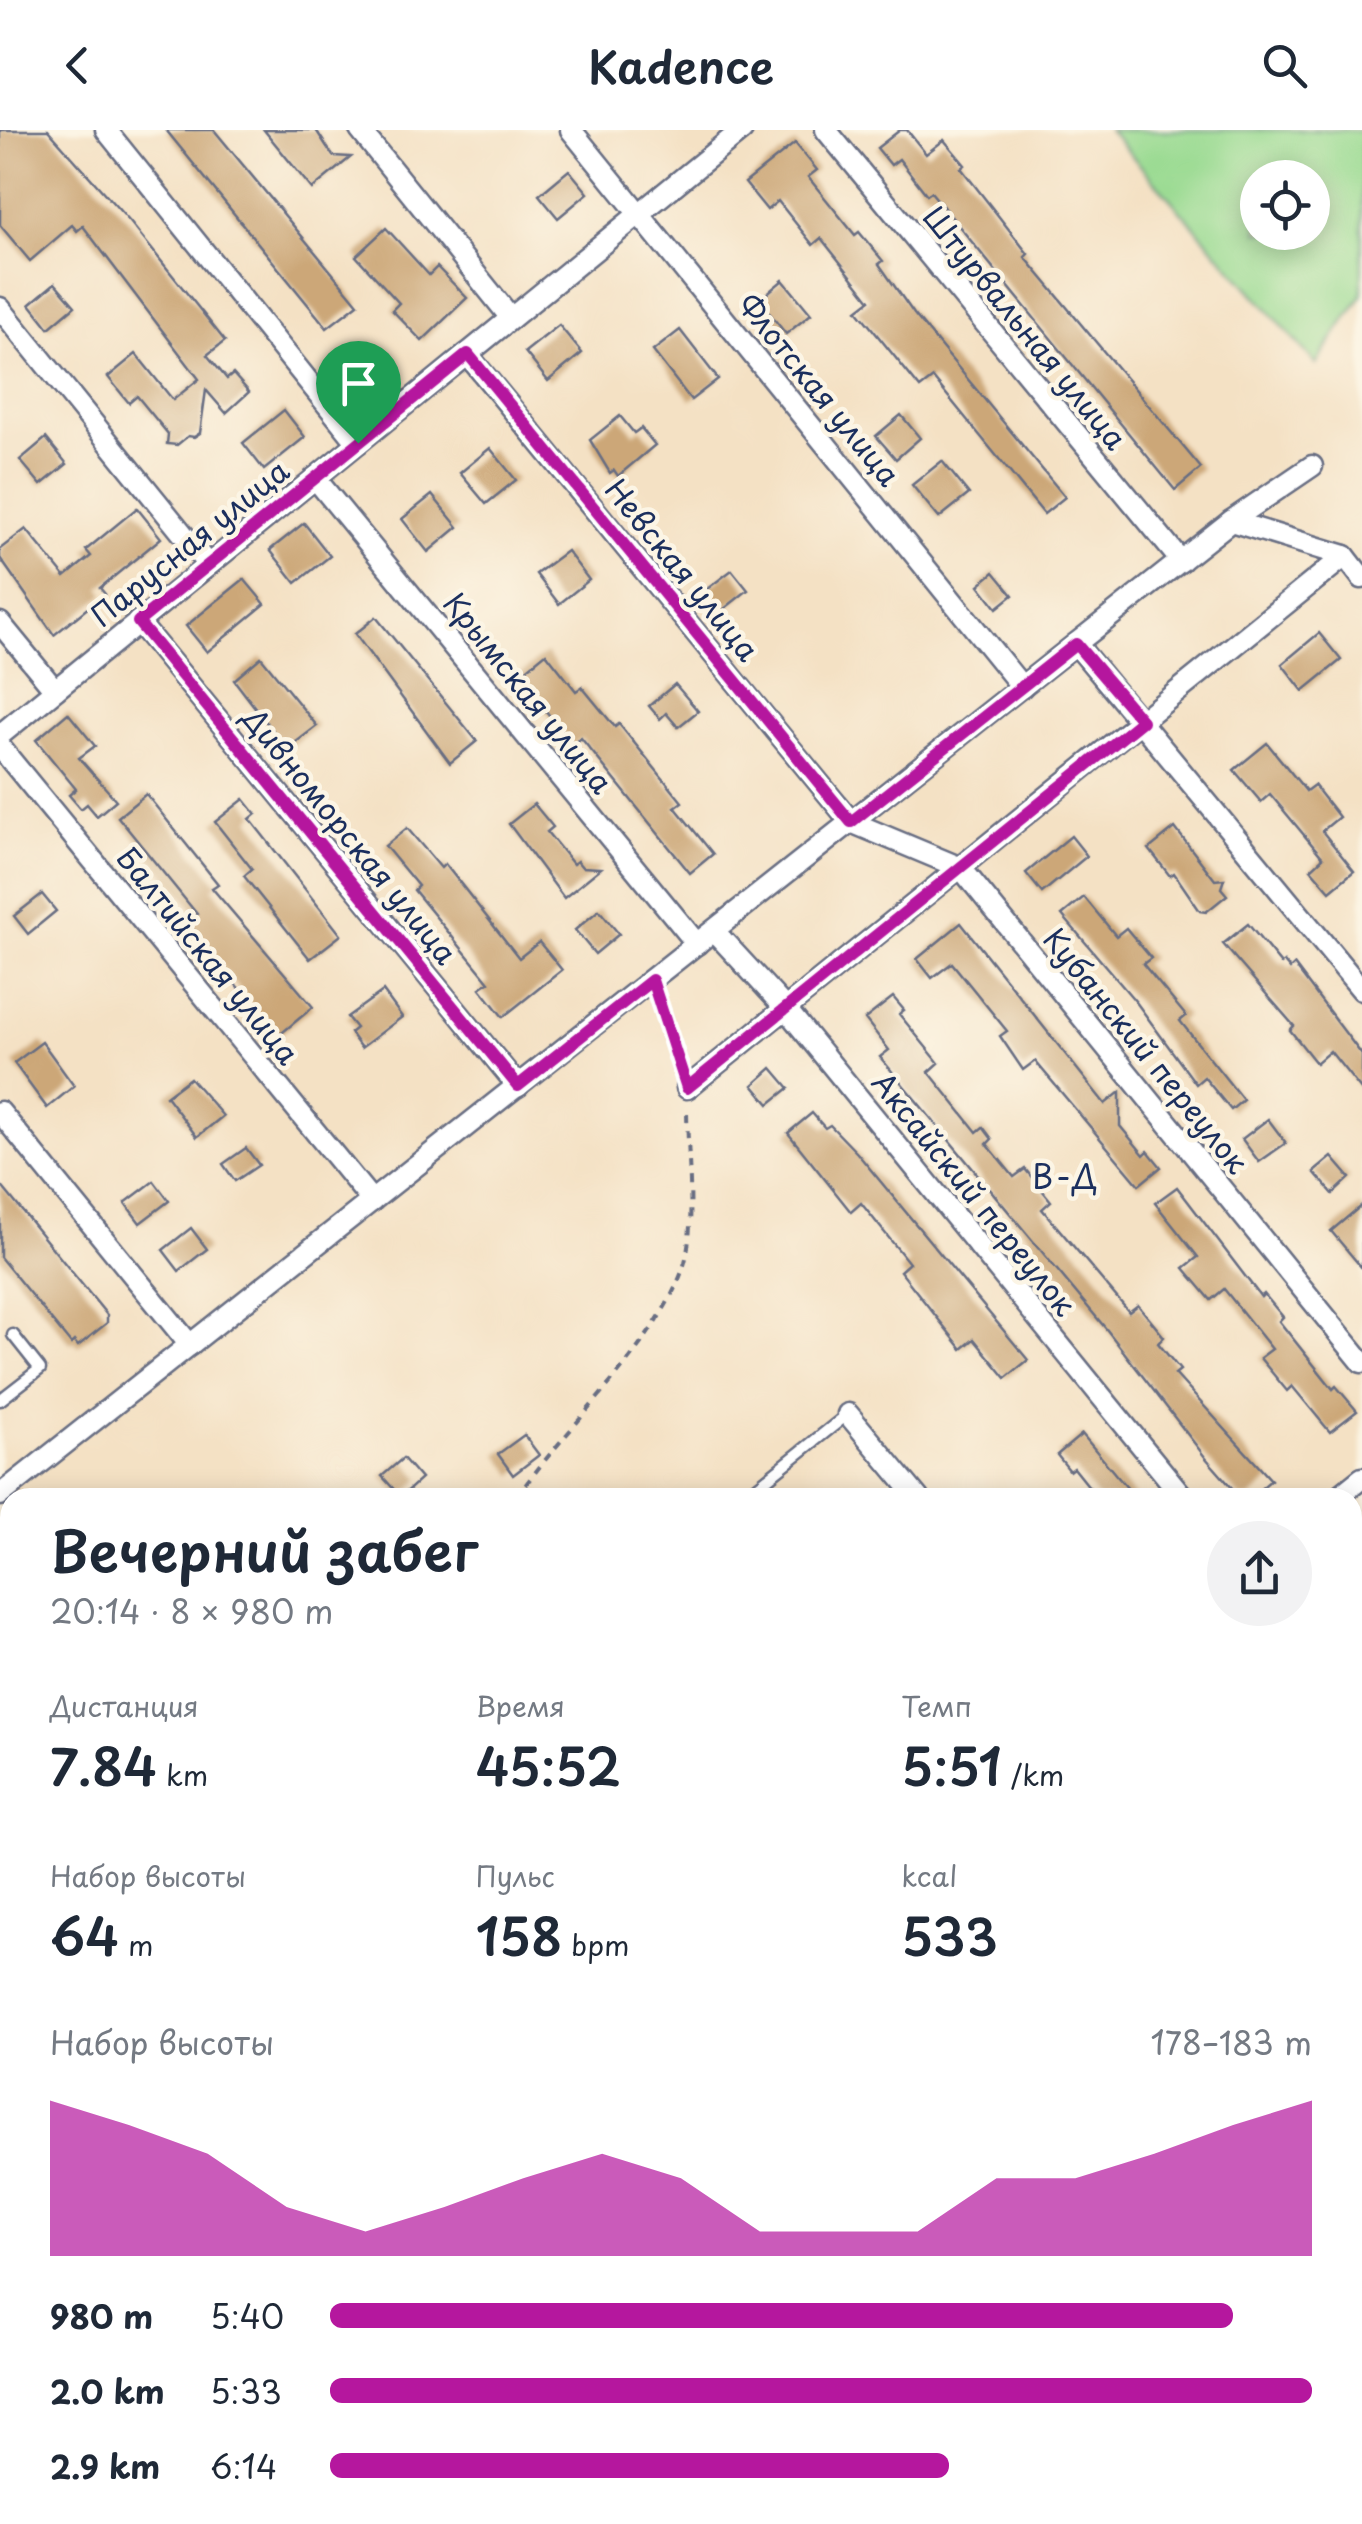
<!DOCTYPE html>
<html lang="ru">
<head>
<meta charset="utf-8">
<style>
  :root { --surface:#fff; --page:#f2f2f3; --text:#1f2937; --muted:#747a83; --accent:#b5179e }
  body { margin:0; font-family:"Playpen Sans",sans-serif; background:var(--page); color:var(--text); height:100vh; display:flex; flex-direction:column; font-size:38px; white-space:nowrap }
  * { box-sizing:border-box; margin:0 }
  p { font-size:32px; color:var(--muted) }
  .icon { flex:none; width:55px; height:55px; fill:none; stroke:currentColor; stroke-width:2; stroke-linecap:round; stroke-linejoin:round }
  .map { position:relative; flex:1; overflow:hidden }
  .details { position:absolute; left:0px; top:1358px; width:1362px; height:1038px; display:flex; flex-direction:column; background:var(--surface); border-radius:30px 30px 0 0; box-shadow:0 5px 25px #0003 }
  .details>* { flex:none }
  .controls { position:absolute; left:1240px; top:30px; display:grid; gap:20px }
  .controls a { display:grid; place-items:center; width:90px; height:90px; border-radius:50%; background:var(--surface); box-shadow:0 5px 25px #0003; font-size:50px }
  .pin { position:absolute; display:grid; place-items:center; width:85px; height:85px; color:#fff; margin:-102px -42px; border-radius:50% 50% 50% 0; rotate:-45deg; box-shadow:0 0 10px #0007 }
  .pin .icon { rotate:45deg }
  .round { display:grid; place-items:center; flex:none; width:105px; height:105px; border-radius:52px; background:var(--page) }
  .head { display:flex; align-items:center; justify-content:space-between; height:170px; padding:0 50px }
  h1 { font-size:55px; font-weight:600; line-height:75px }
  .metrics { display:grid; grid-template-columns:repeat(3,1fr); gap:15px; height:170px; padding:10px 50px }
  .metrics div { display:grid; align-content:center }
  .metrics b { font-size:50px; font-weight:600 }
  .metrics small { font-size:28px; font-weight:400 }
  .metrics p { font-size:28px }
  .chart { height:280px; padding:20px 50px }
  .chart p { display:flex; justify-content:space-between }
  .chart svg { width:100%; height:180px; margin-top:10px; fill:var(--accent); opacity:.7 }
  ul { padding:0 50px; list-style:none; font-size:32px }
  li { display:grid; grid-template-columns:160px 120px 1fr; align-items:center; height:75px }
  li i { height:25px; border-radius:12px; background:var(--accent) }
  header { display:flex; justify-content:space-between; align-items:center; height:130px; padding:0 50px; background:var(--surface); font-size:45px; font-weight:600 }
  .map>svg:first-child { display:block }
</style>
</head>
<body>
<header><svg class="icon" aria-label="back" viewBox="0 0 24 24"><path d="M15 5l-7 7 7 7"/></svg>Kadence<svg class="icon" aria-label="search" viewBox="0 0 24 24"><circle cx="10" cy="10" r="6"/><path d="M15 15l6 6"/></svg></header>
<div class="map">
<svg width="1362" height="2394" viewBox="0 0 1362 2394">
  <rect width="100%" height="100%" fill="#fcf5e5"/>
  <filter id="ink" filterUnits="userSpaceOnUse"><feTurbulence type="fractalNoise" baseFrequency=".01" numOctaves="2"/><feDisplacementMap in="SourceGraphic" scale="20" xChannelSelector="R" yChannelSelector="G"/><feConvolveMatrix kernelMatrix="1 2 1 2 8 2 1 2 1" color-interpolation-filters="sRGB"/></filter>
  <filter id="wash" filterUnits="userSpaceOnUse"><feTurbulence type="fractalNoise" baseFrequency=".0048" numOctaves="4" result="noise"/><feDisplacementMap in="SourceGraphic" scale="40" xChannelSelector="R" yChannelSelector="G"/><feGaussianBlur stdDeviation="2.25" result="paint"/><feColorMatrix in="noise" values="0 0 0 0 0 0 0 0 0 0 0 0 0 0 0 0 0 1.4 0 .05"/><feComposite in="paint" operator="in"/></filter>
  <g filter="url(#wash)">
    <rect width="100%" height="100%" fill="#f4e1c4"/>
    <g fill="#99da91" stroke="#5a8478" stroke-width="2.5" fill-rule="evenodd">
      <path d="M1109 0H1362V165L1316 234ZM1258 48H1312V102H1258Z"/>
      <polygon points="0,1460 10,1472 10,1740 0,1748"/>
      <polygon points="221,2385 263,2385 252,2394 210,2394"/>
      <polygon points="366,2385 434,2385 418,2394 371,2394"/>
    </g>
    <g id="blocks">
      <g fill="#cca778">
        <polygon points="0,0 48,0 130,92 225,211 207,225 227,249 233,244 249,262 226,283 206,260 200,303 194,307 188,306 177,315 167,314 168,304 137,266 129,273 108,247 136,224 173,270 199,249 83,96 77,101 72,95 30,131 0,95"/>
        <polygon points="166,0 214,0 358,174 327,198"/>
        <polygon points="264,0 316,0 333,26 351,27 312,59"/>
        <polygon points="900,0 907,0 926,24 944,10 965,35 961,38 1028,124 1025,127 1201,338 1175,360 931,62 927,65 899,29 891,35 877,18"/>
        <polygon points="795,13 817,40 808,47 855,105 859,102 883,131 879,134 914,184 1065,367 1044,384 933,248 920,258 857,180 870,170 821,108 813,115 778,71 767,80 745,53"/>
        <polygon points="569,40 588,63 558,88 539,65"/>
        <polygon points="386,98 429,145 437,137 467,168 422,211 392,180 399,173 356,126"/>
        <polygon points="783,150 811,184 786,204 759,170"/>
        <polygon points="55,153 75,176 49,198 30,174"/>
        <polygon points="559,195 582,223 548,251 525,222"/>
        <polygon points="680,200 718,249 691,270 653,221"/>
        <polygon points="284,280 305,307 264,340 243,313"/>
        <polygon points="901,285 920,308 896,329 876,306"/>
        <polygon points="620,286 634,303 641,298 655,315 618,346 614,340 610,343 590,310"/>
        <polygon points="46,308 67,334 41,355 20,330"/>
        <polygon points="490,318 516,350 486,374 460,343"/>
        <polygon points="942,331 969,364 939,388 912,355"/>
        <polygon points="432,365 458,397 428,422 402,389"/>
        <polygon points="137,378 161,408 100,458 105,464 54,505 0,428 0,419 26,399 65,447 91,426 86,420"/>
        <polygon points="304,393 330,426 296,453 270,420"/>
        <polygon points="567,421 589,450 559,474 536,444"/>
        <polygon points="732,440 748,460 719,483 703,462"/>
        <polygon points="994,442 1013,465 997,478 979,455"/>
        <polygon points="244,449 265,474 207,522 186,496"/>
        <polygon points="376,487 477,611 450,633 355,504"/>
        <polygon points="1319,503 1341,530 1303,561 1282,534"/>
        <polygon points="546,523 576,561 582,557 615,597 619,594 682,672 675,677 713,724 690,743 581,608 573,615 518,546"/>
        <polygon points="261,527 317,596 287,619 234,550"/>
        <polygon points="675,554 698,581 678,597 666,583 660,589 649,576"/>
        <polygon points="68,583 95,616 79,628 116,670 97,686 87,674 81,679 69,665 76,659 36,610"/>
        <polygon points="1267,613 1306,661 1314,655 1339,687 1322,701 1354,741 1330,761 1311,739 1323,728 1270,664 1261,672 1234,640"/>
        <polygon points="146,664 218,754 212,758 313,877 277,907 187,792 197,784 118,687"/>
        <polygon points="244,669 256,684 250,689 341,805 310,829 244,746 252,739 215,692"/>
        <polygon points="534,674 553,697 547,702 573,734 577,731 582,737 601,738 564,768 509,694"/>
        <polygon points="407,698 441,738 445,734 519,828 539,812 562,840 503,887 480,858 489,852 414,760 418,756 385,716"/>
        <polygon points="1175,698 1215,750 1224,749 1221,758 1227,765 1206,782 1200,781 1174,743 1170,746 1149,719"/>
        <polygon points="1071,706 1087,726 1042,763 1026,743"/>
        <polygon points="42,764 56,781 28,804 14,786"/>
        <polygon points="1084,767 1116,806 1126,798 1151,828 1143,834 1186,886 1180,891 1243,970 1231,980 1204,947 1196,954 1136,872 1062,785"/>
        <polygon points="599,780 619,804 595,824 575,800"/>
        <polygon points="961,793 1105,974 1120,962 1120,996 1144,1025 1148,1021 1161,1037 1139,1055 1035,931 1023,940 1000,906 1007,901 952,833 932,848 917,829"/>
        <polygon points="1248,794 1281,834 1284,832 1290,839 1294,835 1362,925 1362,961 1330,921 1316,933 1290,900 1294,896 1223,814"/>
        <polygon points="383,861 402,887 361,918 350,903 356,898 347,887"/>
        <polygon points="893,867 904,880 899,884 939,933 929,942 977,1002 983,997 992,1009 987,1014 1014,1047 1025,1039 1051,1071 1042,1079 1129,1182 1138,1175 1164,1207 1158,1213 1180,1240 1175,1244 1271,1350 1250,1368 1241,1368 1205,1327 1107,1200 880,927 889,920 865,889"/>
        <polygon points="42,912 74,956 47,978 14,933"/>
        <polygon points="772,938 789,958 769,974 753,955"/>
        <polygon points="190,948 223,986 197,1007 166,966"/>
        <polygon points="812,983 825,998 830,995 857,1023 1028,1230 1006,1248 974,1209 962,1219 900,1141 909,1133 861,1073 851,1082 788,1003"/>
        <polygon points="1268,989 1286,1013 1259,1032 1242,1009"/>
        <polygon points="246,1018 259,1035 235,1051 223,1034"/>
        <polygon points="1332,1027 1350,1048 1333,1064 1314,1042"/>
        <polygon points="154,1051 169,1071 140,1093 125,1073"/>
        <polygon points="0,1054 107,1185 107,1193 78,1216 74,1211 71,1214 0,1127"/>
        <polygon points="1177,1057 1261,1167 1264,1164 1283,1187 1279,1191 1333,1259 1336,1256 1357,1281 1330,1302 1292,1256 1287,1261 1260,1228 1272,1219 1224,1159 1211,1170 1184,1138 1198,1127 1155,1073"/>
        <polygon points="1362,1075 1362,1138 1331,1101"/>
        <polygon points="191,1098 207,1119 179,1141 163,1120"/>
        <polygon points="1082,1304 1116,1345 1136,1368 1098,1368 1074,1338 1070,1341 1057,1325"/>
        <polygon points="524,1305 539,1325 513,1345 498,1324"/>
        <polygon points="403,1328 421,1349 401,1367 382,1346"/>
      </g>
    </g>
  </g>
  <g filter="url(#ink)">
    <use href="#blocks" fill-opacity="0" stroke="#676d82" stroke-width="2.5"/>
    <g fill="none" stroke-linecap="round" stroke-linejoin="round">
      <g stroke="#676d82" stroke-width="15">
        <g id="service">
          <polyline points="0,1270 40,1239 13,1205"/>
          <polyline points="743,1368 848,1284"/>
          <polyline points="351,2385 357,2394"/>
          <polyline points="70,2394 81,2385"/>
          <polyline points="474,2394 485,2394"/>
          <polyline points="617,2394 634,2385"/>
        </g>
      </g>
      <g stroke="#676d82" stroke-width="25">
        <g id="minor">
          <polyline points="106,0 358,313"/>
          <polyline points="360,0 511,188"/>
          <polyline points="571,0 1022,557"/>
          <polyline points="826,0 1181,431"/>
          <polyline points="0,178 208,435"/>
          <polyline points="467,224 851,692 961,738 1362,1232"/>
          <polyline points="315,348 697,814"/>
          <polyline points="1231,391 1345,426 1362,448"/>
          <polyline points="138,492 518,956"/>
          <polyline points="0,493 55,560"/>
          <polyline points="1076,514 1362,860"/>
          <polyline points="0,605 742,0"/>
          <polyline points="0,617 372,1071"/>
          <polyline points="714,801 786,879 1184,1368"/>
          <polyline points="687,958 1345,426"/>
          <polyline points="0,982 190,1215"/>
          <polyline points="848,1284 918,1368"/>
          <polyline points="0,1365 1231,391 1312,336"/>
          <polyline points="1337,1368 1362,1348"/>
          <polyline points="0,1406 10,1418"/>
          <polyline points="1352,1647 1362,1639"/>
          <polyline points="1352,1775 1362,1786"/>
          <polyline points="0,1935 10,1947"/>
          <polyline points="0,2148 10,2140"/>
          <polyline points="1352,2239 1362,2251"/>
          <polyline points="757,2385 764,2394"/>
          <polyline points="839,2385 847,2394"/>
          <polyline points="180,2394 191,2385"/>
          <polyline points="278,2394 289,2385"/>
        </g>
      </g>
      <g stroke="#676d82" stroke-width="4" stroke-dasharray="8 8" stroke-linecap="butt">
        <polyline points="658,869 681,940"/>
        <path d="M516 1368C563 1300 663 1209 685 1132 696 1090 687 1023 687 979"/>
        <polyline points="1352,1505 1362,1498"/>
        <polyline points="1034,2394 1043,2385"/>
      </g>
      <use href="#service" stroke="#fff" stroke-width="10"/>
      <use href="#minor" stroke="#fff" stroke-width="20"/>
    </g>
  </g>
  <g fill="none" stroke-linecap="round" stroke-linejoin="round" filter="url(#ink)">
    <g stroke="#fff" stroke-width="20">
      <polygon id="route" points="468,224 851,692 1076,514 1142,591 687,958 652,850 518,956 138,492"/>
    </g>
    <use href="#route" stroke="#b5179e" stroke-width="12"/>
  </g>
  <g text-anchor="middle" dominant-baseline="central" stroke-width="9" stroke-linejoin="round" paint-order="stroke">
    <g font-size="30" fill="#1b2f5e" stroke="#fcf5e5">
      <text transform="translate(1026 197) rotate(51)">Штурвальная улица</text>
      <text transform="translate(820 259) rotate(51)">Флотская улица</text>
      <text transform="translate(189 412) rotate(-39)">Парусная улица</text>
      <text transform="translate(683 439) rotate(51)">Невская улица</text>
      <text transform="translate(529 562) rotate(51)">Крымская улица</text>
      <text transform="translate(351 705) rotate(51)">Дивноморская улица</text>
      <text transform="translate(209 825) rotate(51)">Балтийская улица</text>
      <text transform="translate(1147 920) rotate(51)">Кубанский переулок</text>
      <text transform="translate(975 1063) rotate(51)">Аксайский переулок</text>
    </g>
    <g font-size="32" letter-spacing="2.5" fill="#1b2f5e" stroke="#fcf5e5">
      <text x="1066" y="1046">В-Д</text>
    </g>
  </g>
</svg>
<div class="controls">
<a><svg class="icon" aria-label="locate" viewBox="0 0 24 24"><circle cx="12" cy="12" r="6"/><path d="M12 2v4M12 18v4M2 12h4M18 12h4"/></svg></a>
</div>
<div class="pin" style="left:358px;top:313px;background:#1e9e55"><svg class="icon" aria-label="arrive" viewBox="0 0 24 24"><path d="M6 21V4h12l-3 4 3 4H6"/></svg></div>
<section class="details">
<div class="head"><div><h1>Вечерний забег</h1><p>20:14 · 8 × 980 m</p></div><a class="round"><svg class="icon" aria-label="share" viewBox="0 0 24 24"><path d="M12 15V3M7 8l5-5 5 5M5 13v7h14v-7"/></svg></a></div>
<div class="metrics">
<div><p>Дистанция</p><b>7.84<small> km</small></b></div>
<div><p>Время</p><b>45:52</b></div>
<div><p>Темп</p><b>5:51<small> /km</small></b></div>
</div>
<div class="metrics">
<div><p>Набор высоты</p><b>64<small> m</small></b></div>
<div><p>Пульс</p><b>158<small> bpm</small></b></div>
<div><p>kcal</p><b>533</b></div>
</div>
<div class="chart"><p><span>Набор высоты</span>178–183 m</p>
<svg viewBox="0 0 160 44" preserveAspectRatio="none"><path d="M0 44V6L10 12L20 19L30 32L40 38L50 32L60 25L70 19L80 25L90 38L100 38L110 38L120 25L130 25L140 19L150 12L160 6V44z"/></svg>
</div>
<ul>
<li><b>980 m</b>5:40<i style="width:92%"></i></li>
<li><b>2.0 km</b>5:33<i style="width:100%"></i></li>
<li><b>2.9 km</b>6:14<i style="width:63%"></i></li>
</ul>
</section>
</div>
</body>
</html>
